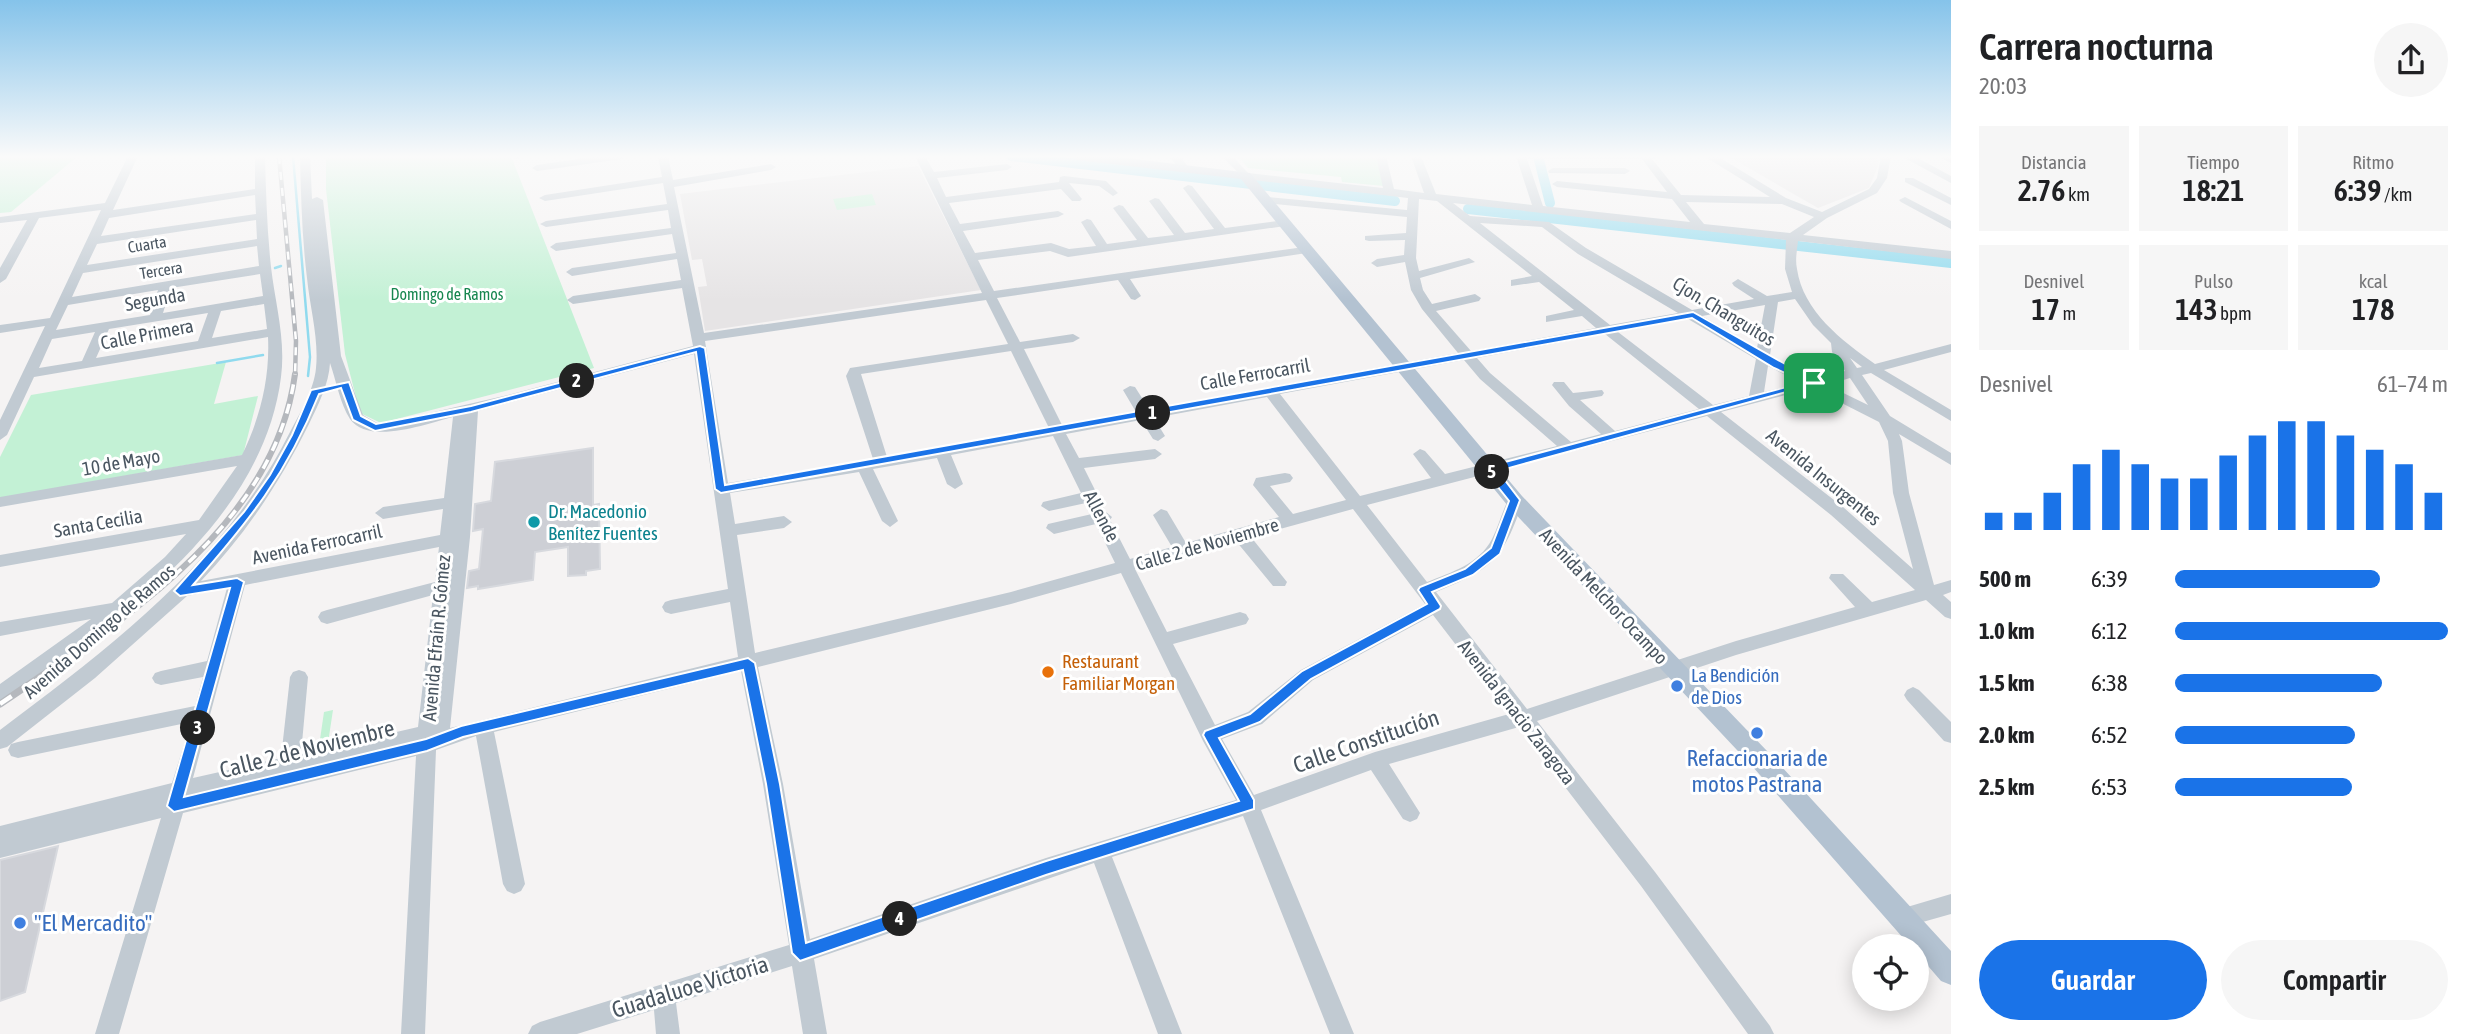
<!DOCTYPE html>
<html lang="es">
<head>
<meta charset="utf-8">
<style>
  :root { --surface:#fff; --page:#f6f6f6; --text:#202124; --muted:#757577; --accent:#1a73e8 }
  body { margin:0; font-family:"Asap Condensed",sans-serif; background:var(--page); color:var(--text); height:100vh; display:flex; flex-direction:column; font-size:26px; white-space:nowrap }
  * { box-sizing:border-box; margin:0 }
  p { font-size:23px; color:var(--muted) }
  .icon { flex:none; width:38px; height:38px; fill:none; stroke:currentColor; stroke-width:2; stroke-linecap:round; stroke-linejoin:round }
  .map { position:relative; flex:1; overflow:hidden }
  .panel { display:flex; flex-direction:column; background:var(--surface); width:525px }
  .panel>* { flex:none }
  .fabs { position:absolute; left:1852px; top:934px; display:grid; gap:14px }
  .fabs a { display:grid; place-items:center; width:77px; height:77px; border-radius:50%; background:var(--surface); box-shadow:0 4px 18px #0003; font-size:35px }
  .pin { position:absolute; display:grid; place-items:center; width:60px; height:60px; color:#fff; margin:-30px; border-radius:14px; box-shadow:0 4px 10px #0006 }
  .km { position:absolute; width:35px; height:35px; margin:-18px; border-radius:50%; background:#222; color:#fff; font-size:19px; line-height:35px; text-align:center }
  .round { display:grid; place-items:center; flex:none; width:74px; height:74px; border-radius:37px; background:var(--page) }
  .summary { display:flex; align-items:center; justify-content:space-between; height:119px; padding:0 28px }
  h1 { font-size:38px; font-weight:600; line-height:52px }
  .figures { display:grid; grid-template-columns:repeat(3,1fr); gap:10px; height:119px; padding:7px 28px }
  .figures div { display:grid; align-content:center; border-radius:0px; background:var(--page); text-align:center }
  .figures b { font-size:30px; font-weight:600 }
  .figures small { font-size:19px; font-weight:400 }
  .figures p { font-size:19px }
  .chart { height:196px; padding:14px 28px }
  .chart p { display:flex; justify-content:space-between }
  .chart svg { width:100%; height:126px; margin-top:7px; stroke:var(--accent); stroke-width:6 }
  .action { display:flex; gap:14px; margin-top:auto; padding:14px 28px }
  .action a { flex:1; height:80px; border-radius:42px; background:var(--accent); color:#fff; font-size:28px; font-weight:600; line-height:80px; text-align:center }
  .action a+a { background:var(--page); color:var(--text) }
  ul { padding:0 28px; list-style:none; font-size:23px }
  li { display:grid; grid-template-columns:112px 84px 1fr; align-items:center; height:52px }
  li i { height:18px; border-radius:9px; background:var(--accent) }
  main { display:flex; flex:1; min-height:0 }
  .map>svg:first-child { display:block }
</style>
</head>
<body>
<main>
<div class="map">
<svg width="1951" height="1034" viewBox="0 0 1951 1034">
  <rect width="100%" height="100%" fill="#f5f3f3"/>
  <g fill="#e6e4e5">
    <polygon points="1728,156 1877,156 1878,166 1869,188 1818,208"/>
    <polygon points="918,166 981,290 705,331 698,287 707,286 702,259 692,260 680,194"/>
  </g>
  <g fill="#c3f1d5">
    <polygon points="0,156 78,156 11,212 0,213"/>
    <polygon points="326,156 511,156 594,368 381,423 360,413 345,354 326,189"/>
    <polygon points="1238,156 1376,156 1384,186 1342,182 1341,177 1248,168"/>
    <polygon points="872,194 876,205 837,210 833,199"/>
    <polygon points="226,362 214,404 258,396 243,455 0,498 0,457 31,395"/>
    <polygon points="333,710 328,743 393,729 393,736 318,753 324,712"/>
  </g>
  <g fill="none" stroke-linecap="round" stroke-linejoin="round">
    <g stroke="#90daee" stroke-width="2.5">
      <polyline points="293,156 310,357 308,376"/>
      <polyline points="275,268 281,266"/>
      <polyline points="217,363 263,355"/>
    </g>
    <g stroke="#90daee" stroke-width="10">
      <polyline points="1011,156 1395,201"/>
      <polyline points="1538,156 1550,203"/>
      <polyline points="1468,209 1951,263"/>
    </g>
  </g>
  <g fill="#cdcfd5" stroke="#d7d9de" stroke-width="2">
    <polygon points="593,448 593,505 599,504 600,569 586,571 586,575 568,576 568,547 535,552 533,580 478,589 478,586 467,588 469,571 479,569 483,529 473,531 475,504 491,501 495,462"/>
    <polygon points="58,846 25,992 0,1001 0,860"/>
  </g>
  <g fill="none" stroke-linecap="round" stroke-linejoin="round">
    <g fill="#c1cad2" fill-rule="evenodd">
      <path d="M128 156H138L113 210 255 189V156H265C266 193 267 230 271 267 275 303 286 339 281 377 266 497 163 586 70 654 50 669 23 694 0 702V684L91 619 0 636V622L112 603 165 557 186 534 0 567V555L199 520 237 466 0 507V497L242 455C260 418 270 379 268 337L34 377 7 435 0 440V420L45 326 0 333V325L50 318 101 210 39 218 6 279 0 283V268L27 220 0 223V217L105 203ZM255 195 256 214 101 236 109 218ZM256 220 257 239 87 265 97 244ZM257 246 259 266 72 297 83 273ZM260 274 263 296 163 313 171 288ZM158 290 150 315 56 330 68 305ZM264 304 267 329 212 338 221 311ZM208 313 198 341 96 358 109 329ZM95 332 82 361 39 368 52 339Z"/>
      <path d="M300 156H310L312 199 317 197 323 200 341 356 363 415 377 423 395 421 508 395 693 346 682 288 573 304 567 300 573 296 681 280 677 259 572 276 566 272 572 268 676 253 672 234 556 251 550 247 556 243 671 228 668 210 546 227 540 224 546 221 667 204 663 183 545 201 539 198 545 195 662 177 658 156H668L673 180 771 164 776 167 771 170 674 187 704 333 982 293 915 156H925L934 172 1007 164 1012 167 1007 170 937 178 946 197 1059 182 1060 177 1064 176 1106 181 1118 193 1113 196 1099 186 1069 183 1082 199 1080 201H1072L1061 189 949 203 960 224 1058 211 1064 214 1058 217 963 231 975 253 1051 243 1069 249 1096 246 1081 222 1087 219 1091 220 1107 244 1137 240 1113 208 1119 205 1123 206 1148 238 1174 235 1149 201 1155 198 1159 199 1185 233 1214 229 1183 188 1188 185 1192 186 1225 228 1285 220 1291 223 1285 226 1068 257 1050 251 978 260 994 291 1311 246V252L1307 253 1130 279 1141 296 1135 300 1131 299 1118 280 997 298 1020 342 1073 334 1080 338 1073 342 1024 349 1062 425 1136 412 1123 390 1130 386 1135 387 1149 409 1458 353 1422 309 1411 290 1405 262 1377 267 1371 263 1377 259 1404 255 1405 240 1369 241 1365 240V236L1406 233 1407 217 1266 203 1260 200 1266 197 1407 210 1408 198 1245 179 1221 156H1232L1248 173 1383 188 1376 156H1386L1394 189 1424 193 1411 156H1421L1436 194 1532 205 1516 156H1665L1652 159 1681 195 1770 197 1704 156H1717L1786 198 1822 212 1869 189 1877 178 1881 156H1891L1887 178 1877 193 1827 218 1803 235 1951 251V259L1798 241C1797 250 1795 260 1797 269 1803 311 1842 341 1875 364L1951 344V352L1884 370 1951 410V421L1871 373 1862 375 1890 416 1951 453V465L1899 434 1902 441 1909 493 1934 585 1951 580V592L1943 595 1951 602V619L1945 617 1926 600 1736 655 1537 721 1655 872 1770 1026 1774 1034H1748L1641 886 1519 727 1389 764 1420 813 1417 819 1410 822 1403 819 1371 770 1261 810 1354 1034H1330L1243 816 1112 857 1182 1034H1158L1094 863 814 959 827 1034H803L792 966 676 1003 680 1034H656L654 1010 577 1034H528L532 1026 540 1022 789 945 763 784 741 671 494 732 525 884 521 891 514 894 507 891 503 884 476 736 436 750 425 1034H401L416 756 183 813 119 1034H95L161 818 0 858V826L172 783 191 722 18 758 11 756 8 750 11 744 18 742 195 706 203 677 161 685 155 683 152 678 155 673 161 671 207 661 227 588 187 596 95 678 7 747 0 749V730C112 646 226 560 290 432 300 413 314 390 316 368 319 339 310 308 307 278 302 238 301 197 300 156ZM1527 159H1642L1667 192 1557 181 1552 184 1557 187 1672 199 1690 222 1543 206ZM1419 199 1437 201 1532 276 1511 280V286L1539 282 1574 310 1546 316V322L1582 316 1596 328 1471 351 1436 311 1479 301 1481 298 1475 294 1432 304 1423 290 1420 278 1475 262 1469 258 1419 271 1416 258ZM1686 202 1782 204 1814 217 1790 233 1704 224ZM1453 203 1786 240 1785 269 1792 292 1767 296 1738 279 1732 283 1734 286 1754 299 1692 310 1586 248 1549 222 1470 216ZM1480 223 1542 227 1578 254 1678 313 1610 325ZM1795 299 1813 325 1831 343 1832 352 1845 371 1815 379 1770 355 1778 302ZM986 300 1008 344 850 368 846 376 873 459 728 483 705 341ZM1765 305 1757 348 1702 316ZM1688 319 1756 359 1749 396 1713 405 1618 332ZM1605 334 1699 409 1615 431 1580 400 1602 396 1604 393 1602 390 1573 393 1564 382H1554L1552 385 1569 406 1601 434 1571 442 1490 373 1477 358ZM1011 351 1049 428 887 457 861 374ZM694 354 728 589 671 600 665 602 662 607 665 612 671 614 730 602 738 657 450 728 470 537 478 411ZM1850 358 1862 367 1857 368ZM1464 360 1480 379 1557 446 1445 474 1425 451 1420 449 1413 454 1431 478 1360 496 1280 394ZM330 363C336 380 340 404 350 419 369 446 428 423 453 417L444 498 383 507 375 513 383 519 443 509 440 535 201 581C246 534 280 482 309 424 318 405 329 384 330 363ZM1768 366 1801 383 1764 392ZM1850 378 1868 405 1827 385ZM1812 388 1879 422 1888 441 1893 493 1913 569 1843 507 1721 412ZM1267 397 1346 500 1293 514 1270 486 1290 482 1293 478 1290 474 1285 473 1256 478 1253 485 1279 517 1186 543 1167 511 1161 509 1153 515 1172 547 1130 559 1110 520 1112 517 1106 512 1084 468 1155 459 1162 454 1155 449 1079 458 1066 434 1141 420 1153 439 1158 441 1165 436 1154 418ZM1707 416 1831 515 1915 590 1872 602 1843 574H1831L1829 578 1855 607 1736 641 1527 709 1436 592C1492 569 1503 560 1523 501L1520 497H1510C1502 510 1499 526 1492 539 1479 564 1452 572 1427 582L1367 505ZM1053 436 1081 493 1043 502 1041 506 1049 511 1086 503 1092 514 1048 524 1046 528 1054 534 1096 524 1115 563 1011 592 755 653 737 535 784 528 792 522 784 516 735 524 730 493 859 472 882 521 890 527 898 521 873 469 937 458 947 484 955 489 963 484 951 455ZM1353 509 1425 604 1301 670 1248 712 1215 725 1173 644 1246 624 1249 619 1246 614 1240 612 1167 632 1135 569 1236 541 1273 586H1285L1287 582 1251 537ZM439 547 435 582 327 610 321 612 318 617 321 622 327 624 433 595 418 727 301 754 308 677 305 672 299 670 293 672 290 677 281 758 193 778 245 585ZM1121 573 1203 741 1236 800 1046 858 810 939 783 784 758 667 1011 604ZM1433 615 1509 714 1375 752 1254 795 1222 739 1262 724 1313 680Z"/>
      <polygon points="510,156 522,156 517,159"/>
      <polygon points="599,156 627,156 622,159 537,171 532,168 537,165"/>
      <polygon points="1169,156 1180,156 1189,168 1180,170"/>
      <polygon points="1901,156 1914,156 1951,176 1951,183"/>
      <polygon points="1937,156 1951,156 1951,163"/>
      <polygon points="1553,168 1625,168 1630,171 1625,174 1549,173 1548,171"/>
      <polygon points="1905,178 1913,178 1951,198 1951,205 1905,182"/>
      <polygon points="1905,197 1951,221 1951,229 1901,202 1899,200"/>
      <polygon points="1913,687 1919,690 1951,722 1951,743 1944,741 1907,700 1904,695 1907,690"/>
      <polygon points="1951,894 1951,914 1905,927 1897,924 1894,917 1897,910"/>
    </g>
    <polygon fill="#b3c2d1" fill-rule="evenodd" points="1071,156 1110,156 1250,173 1522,496 1768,752 1951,951 1951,985 1941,981 1916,952 1916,947 1911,947 1752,766 1508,506 1241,179 1077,160"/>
    <g stroke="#b5b8bd" stroke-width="4.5">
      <polyline id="rail-far2" points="279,156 296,341 295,376"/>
    </g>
    <g stroke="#b5b8bd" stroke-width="6">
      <path id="rail-far1" d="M63 661C163 592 278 504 295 374"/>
    </g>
    <g stroke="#b5b8bd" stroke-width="7">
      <polyline id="rail" points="0,704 65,660"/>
    </g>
    <use href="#rail-far2" stroke="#fff" stroke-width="2.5" stroke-dasharray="8" stroke-linecap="butt"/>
    <use href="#rail-far1" stroke="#fff" stroke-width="3.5" stroke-dasharray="10" stroke-linecap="butt"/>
    <use href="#rail" stroke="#fff" stroke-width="4.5" stroke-dasharray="14" stroke-linecap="butt"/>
  </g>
  <linearGradient id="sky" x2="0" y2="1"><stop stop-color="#85c3ea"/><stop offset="0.52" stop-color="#fafafa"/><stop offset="1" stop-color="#fafafa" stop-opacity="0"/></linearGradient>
  <rect width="1951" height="301" fill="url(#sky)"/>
  <path fill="#1a73e8" stroke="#fff" stroke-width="2" fill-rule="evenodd" d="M1693 312 1819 383 1498 471 1520 500 1500 554 1473 575 1432 592 1441 606 1440 609 1311 679 1260 722 1219 738 1254 800V809L1046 875 800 961 792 953 766 784 743 670 463 737 427 751 174 812 167 806 230 588 180 596 174 591 244 512 270 475 292 435 311 390 349 382 361 416 376 424 471 406 700 346 705 348 725 485ZM1692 318 1774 368 1805 382 1486 467V472L1509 501 1491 548 1465 569 1420 587 1418 590 1427 604 1302 671 1250 714 1205 731 1203 735 1239 801 1046 861 806 943 780 784 755 663 748 658 461 726 426 739 184 797 244 582 237 578 193 585C249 521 287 474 319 394L341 388 353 420 375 431 471 412 696 352 715 489 721 493Z"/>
  <circle fill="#0f9aa8" stroke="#fff" stroke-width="2.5" cx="534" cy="522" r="7"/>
  <circle fill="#e8710a" stroke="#fff" stroke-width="2.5" cx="1048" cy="672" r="7"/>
  <g fill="#3f7fe0" stroke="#fff" stroke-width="2.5">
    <circle cx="1677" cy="686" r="7"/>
    <circle cx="1757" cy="733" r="7"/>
    <circle cx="20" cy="923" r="7"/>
  </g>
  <g text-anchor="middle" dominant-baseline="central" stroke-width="6" stroke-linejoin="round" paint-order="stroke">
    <g font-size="16" fill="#4a5661" stroke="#fff">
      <text transform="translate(147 244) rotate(-9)">Cuarta</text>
      <text transform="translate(161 270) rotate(-9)">Tercera</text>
    </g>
    <g font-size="16" fill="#17864f" stroke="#fff">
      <text x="447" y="294">Domingo de Ramos</text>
    </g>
    <g font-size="19" fill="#4a5661" stroke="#fff">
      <text transform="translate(155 299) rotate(-10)">Segunda</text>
      <text transform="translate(1724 311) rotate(31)">Cjon. Changuitos</text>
      <text transform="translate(147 334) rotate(-11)">Calle Primera</text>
      <text transform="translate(1255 374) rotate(-10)">Calle Ferrocarril</text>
      <text transform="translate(121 462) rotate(-10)">10 de Mayo</text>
      <text transform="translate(1824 477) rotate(39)">Avenida Insurgentes</text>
      <text transform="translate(1102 516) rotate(62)">Allende</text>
      <text transform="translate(98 523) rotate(-10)">Santa Cecilia</text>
      <text transform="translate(317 544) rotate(-12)">Avenida Ferrocarril</text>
      <text transform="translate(1207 544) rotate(-16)">Calle 2 de Noviembre</text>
      <text transform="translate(1604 596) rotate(47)">Avenida Melchor Ocampo</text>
      <text transform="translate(99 631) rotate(-41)">Avenida Domingo de Ramos</text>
      <text transform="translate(436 638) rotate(-85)">Avenida Efraín R. Gómez</text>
      <text transform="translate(1517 712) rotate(52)">Avenida Ignacio Zaragoza</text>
    </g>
    <g font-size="19" fill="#0d838f" stroke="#fff" text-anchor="start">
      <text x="548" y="511">Dr. Macedonio<tspan x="548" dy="22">Benítez Fuentes</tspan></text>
    </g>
    <g font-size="19" fill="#c56008" stroke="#fff" text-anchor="start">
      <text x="1062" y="661">Restaurant<tspan x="1062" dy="22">Familiar Morgan</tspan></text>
    </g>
    <g font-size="19" fill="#366cbe" stroke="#fff" text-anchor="start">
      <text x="1691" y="675">La Bendición<tspan x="1691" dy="22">de Dios</tspan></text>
    </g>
    <g font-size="23" fill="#4a5661" stroke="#fff">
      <text transform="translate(1366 741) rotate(-19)">Calle Constitución</text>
      <text transform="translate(307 749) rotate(-14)">Calle 2 de Noviembre</text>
      <text transform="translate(690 987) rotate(-17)">Guadaluoe Victoria</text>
    </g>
    <g font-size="23" fill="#366cbe" stroke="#fff">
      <text x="1757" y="758">Refaccionaria de<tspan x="1757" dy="26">motos Pastrana</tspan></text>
      <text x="34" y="923" text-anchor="start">"El Mercadito"</text>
    </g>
  </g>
</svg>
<div class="fabs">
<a><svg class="icon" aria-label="locate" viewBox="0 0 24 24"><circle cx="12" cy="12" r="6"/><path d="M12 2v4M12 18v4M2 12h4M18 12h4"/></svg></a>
</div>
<div class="pin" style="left:1814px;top:383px;background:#1e9e55"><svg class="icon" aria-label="arrive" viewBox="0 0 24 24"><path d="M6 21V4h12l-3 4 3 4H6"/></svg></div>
<b class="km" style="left:1153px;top:413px">1</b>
<b class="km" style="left:577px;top:381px">2</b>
<b class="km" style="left:198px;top:728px">3</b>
<b class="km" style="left:900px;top:919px">4</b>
<b class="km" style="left:1492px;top:472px">5</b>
</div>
<section class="panel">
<div class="summary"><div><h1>Carrera nocturna</h1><p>20:03</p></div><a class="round"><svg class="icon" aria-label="share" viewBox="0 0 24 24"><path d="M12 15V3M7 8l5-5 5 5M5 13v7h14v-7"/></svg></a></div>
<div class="figures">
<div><p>Distancia</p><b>2.76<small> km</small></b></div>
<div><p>Tiempo</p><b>18:21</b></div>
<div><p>Ritmo</p><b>6:39<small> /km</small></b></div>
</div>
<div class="figures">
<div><p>Desnivel</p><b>17<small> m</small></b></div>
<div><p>Pulso</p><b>143<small> bpm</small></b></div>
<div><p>kcal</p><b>178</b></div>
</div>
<div class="chart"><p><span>Desnivel</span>61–74 m</p>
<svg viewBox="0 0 160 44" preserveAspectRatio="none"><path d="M5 44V38M15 44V38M25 44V31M35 44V21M45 44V16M55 44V21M65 44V26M75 44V26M85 44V18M95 44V11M105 44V6M115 44V6M125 44V11M135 44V16M145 44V21M155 44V31"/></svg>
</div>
<ul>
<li><b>500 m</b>6:39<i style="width:75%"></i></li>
<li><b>1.0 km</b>6:12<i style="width:100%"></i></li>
<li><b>1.5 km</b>6:38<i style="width:76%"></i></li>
<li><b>2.0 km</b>6:52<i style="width:66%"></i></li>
<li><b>2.5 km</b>6:53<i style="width:65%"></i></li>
</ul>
<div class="action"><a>Guardar</a><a>Compartir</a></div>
</section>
</main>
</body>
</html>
